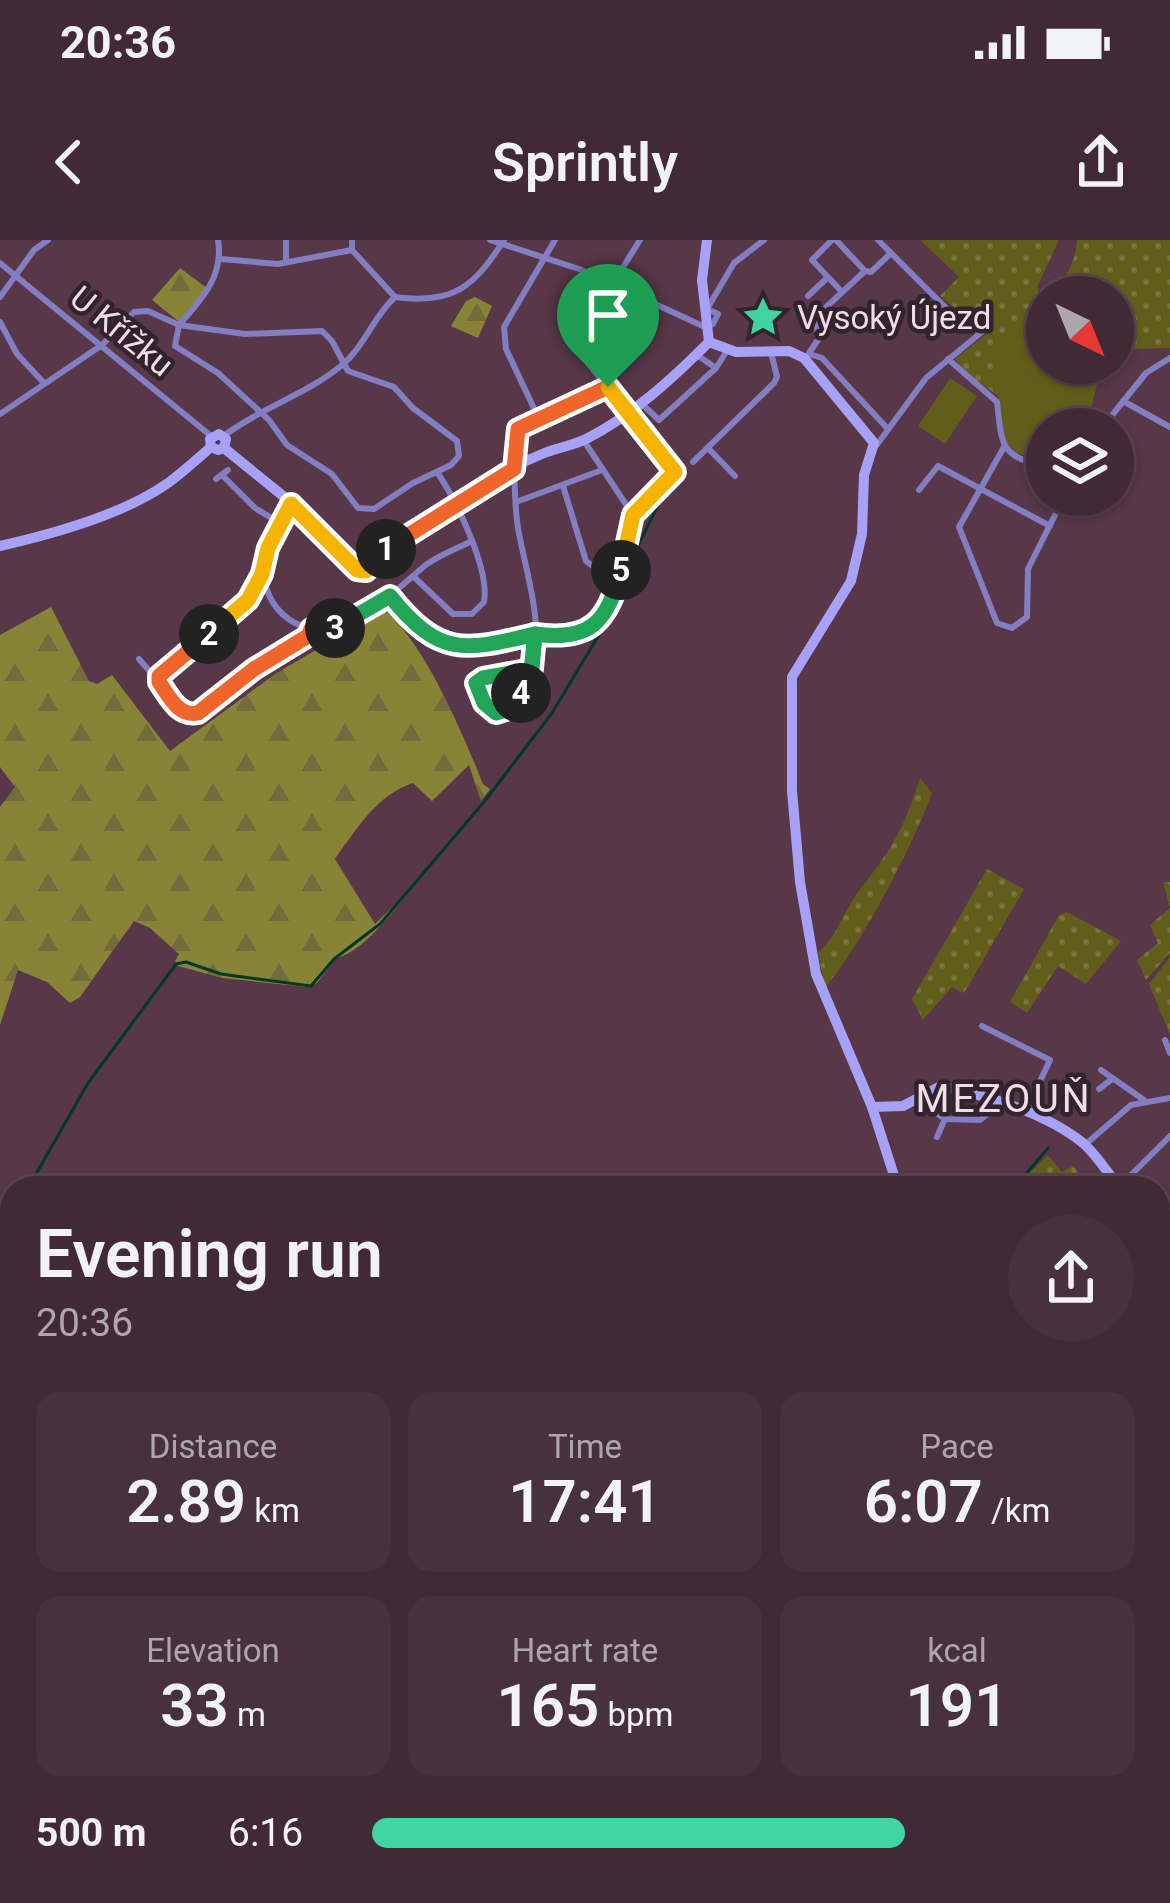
<!DOCTYPE html>
<html lang="en">
<head>
<meta charset="utf-8">
<style>
  :root { --surface:#412936; --page:#48313e; --text:#f1f3f6; --muted:#aea6ad; --line:#5a4551; --accent:#3fd4a2 }
  body { margin:0; font-family:Roboto,sans-serif; background:var(--page); color:var(--text); height:100vh; display:flex; flex-direction:column; font-size:45px; white-space:nowrap }
  * { box-sizing:border-box; margin:0 }
  p { font-size:39px; color:var(--muted) }
  .icon { flex:none; width:66px; height:66px; fill:none; stroke:currentColor; stroke-width:2; stroke-linecap:round; stroke-linejoin:round }
  .map { position:relative; flex:1; overflow:hidden }
  .details { position:absolute; left:0px; top:936px; width:1170px; height:729px; display:flex; flex-direction:column; background:var(--surface); border-radius:36px 36px 0 0; box-shadow:0 3px 9px #0004,0 0 0 3px var(--line) }
  .details>* { flex:none }
  .needle { width:78px; rotate:137deg }
  .buttons { position:absolute; left:1026px; top:36px; display:grid; gap:24px }
  .buttons a { display:grid; place-items:center; width:108px; height:108px; border-radius:50%; background:var(--surface); box-shadow:0 3px 9px #0004,0 0 0 3px var(--line); font-size:60px }
  .pin { position:absolute; display:grid; place-items:center; width:102px; height:102px; color:#fff; margin:-123px -51px; border-radius:50% 50% 50% 0; rotate:-45deg; box-shadow:0 0 12px #0007 }
  .pin .icon { rotate:45deg }
  .km { position:absolute; width:60px; height:60px; margin:-30px; border-radius:50%; background:#222; color:#fff; font-size:33px; line-height:60px; text-align:center }
  .round { display:grid; place-items:center; flex:none; width:126px; height:126px; border-radius:63px; background:var(--page) }
  .summary { display:flex; align-items:center; justify-content:space-between; height:204px; padding:0 36px }
  h1 { font-size:66px; font-weight:600; line-height:90px }
  .metrics { display:grid; grid-template-columns:repeat(3,1fr); gap:18px; height:204px; padding:12px 36px }
  .metrics div { display:grid; align-content:center; border-radius:24px; background:var(--page); text-align:center }
  .metrics b { font-size:60px; font-weight:600 }
  .metrics small { font-size:33px; font-weight:400 }
  .metrics p { font-size:33px }
  ul { padding:0 36px; list-style:none; font-size:39px }
  li { display:grid; grid-template-columns:192px 144px 1fr; align-items:center; height:90px }
  li i { height:30px; border-radius:15px; background:var(--accent) }
  .status { display:flex; justify-content:space-between; align-items:center; height:84px; padding:0 60px; background:var(--surface); direction:ltr }
  .status svg { height:33px; fill:currentColor }
  header { display:flex; justify-content:space-between; align-items:center; height:156px; padding:0 36px; background:var(--surface); font-size:54px; font-weight:600 }
  .map>svg:first-child { display:block }
</style>
</head>
<body>
<div class="status"><b>20:36</b><svg viewBox="0 0 49 12"><path d="M0 12V9h3v3zM5 12V6h3v6zM10 12V3h3v9zM15 12V0h3v12zM26 1h20v11H26zM47 4h2v5h-2z"/></svg></div>
<header><svg class="icon" aria-label="back" viewBox="0 0 24 24"><path d="M15 5l-7 7 7 7"/></svg>Sprintly<svg class="icon" aria-label="share" viewBox="0 0 24 24"><path d="M12 15V3M7 8l5-5 5 5M5 13v7h14v-7"/></svg></header>
<div class="map">
<svg width="1170" height="1663" viewBox="0 0 1170 1663">
  <defs>
    <pattern id="grass-dots" width="8" height="8" patternUnits="userSpaceOnUse" patternTransform="scale(3)"><rect width="8" height="8" fill="#615d1a"/><path d="M2 2h.1M6 6h.1" fill="none" stroke="#78743b" stroke-width="1.8" stroke-linecap="round"/></pattern>
    <pattern id="forest-firs" width="22" height="20" patternUnits="userSpaceOnUse" patternTransform="scale(3)"><rect width="22" height="20" fill="#878337"/><path d="M5 1l3.5 6h-7zM16 11l3.5 6h-7z" fill="#716c3c"/></pattern>
  </defs>
  <rect width="100%" height="100%" fill="#573748"/>
  <g fill="url(#grass-dots)">
    <path d="M920 0H1059L1037 47 1045 57C1064 50 1077 16 1077 0H1170V108L1113 110V57H1047V123H1102L1086 189H1047V223L1010 207 998 156 964 131 955 119 988 93 992 82 982 74 976 80 982 89 940 56 959 37Z"/>
    <path d="M920 538 932 553C911 609 863 702 825 748L818 713C838 696 844 669 861 648 893 608 904 588 920 538Z"/>
    <polygon points="987,629 1024,649 966,750 963,753 952,747 923,780 912,759"/>
    <polygon points="1163,642 1170,642 1170,713 1146,740 1137,720 1158,703 1150,685 1170,668"/>
    <polygon points="1067,672 1121,701 1086,744 1058,726 1027,773 1010,762 1059,675"/>
    <polygon points="1170,717 1170,795 1149,744"/>
    <polygon points="1048,915 1062,932 1073,926 1091,948 1015,948"/>
    <polygon points="1168,1114 1170,1116 1170,1226 1158,1203 1158,1117"/>
    <polygon points="0,1282 12,1293 12,1364 0,1327"/>
  </g>
  <g fill="url(#forest-firs)">
    <polygon points="180,28 207,48 183,79 178,81 152,60"/>
    <polygon points="475,57 492,66 478,98 451,86 466,61"/>
    <path d="M379 366C422 395 464 496 483 544L490 549 481 561 469 525 432 561 413 543C376 555 357 589 335 619L375 684 411 649C393 672 362 713 336 718L317 743 307 747 222 738 178 726 175 721 179 714 150 688 134 681 80 757 70 763 47 742 18 730 0 785V567L15 547 0 527V395L51 367 89 441 97 444 112 435 170 511 278 432 363 383Z"/>
    <path d="M0 1327C17 1378 19 1436 0 1487Z"/>
  </g>
  <g fill="#615d1a">
    <polygon points="1047,78 1047,123 1102,123 1086,189 1047,189 1047,223 1017,213 1004,200 994,101 1014,90 1015,84"/>
    <polygon points="950,138 977,156 945,204 918,186"/>
  </g>
  <g fill="none" stroke-linecap="round" stroke-linejoin="round">
    <g stroke="#003928" stroke-width="3">
      <polyline points="28,948 88,843 176,724 186,722 221,734 311,746 334,719 380,684 484,562 552,473 618,363 628,326 666,249"/>
      <polyline points="1014,948 1048,908"/>
      <polyline points="0,993 12,974"/>
      <polyline points="1158,1199 1170,1223"/>
      <polyline points="0,1338 12,1387"/>
      <polyline points="0,1491 9,1463 12,1420"/>
      <polyline points="1158,1504 1170,1491"/>
      <polyline points="954,1663 963,1653"/>
    </g>
    <g stroke="#827ec1" stroke-width="6">
      <path d="M352 0V10L395 57C453 65 474 47 504 0"/>
      <polyline points="490,0 579,29 705,87 713,84 718,74 707,69 734,23 764,0"/>
      <polyline points="832,0 812,20 842,52"/>
      <polyline points="878,0 953,75 981,92"/>
      <polyline points="221,19 278,24 352,10"/>
      <polyline points="286,22 286,0"/>
      <polyline points="0,23 211,196"/>
      <polyline points="865,31 871,32 891,13"/>
      <polyline points="808,56 826,39"/>
      <polyline points="0,57 34,10 48,0"/>
      <polyline points="0,82 17,114 44,143"/>
      <polygon points="179,85 245,94 322,91 332,101 348,131 394,147 413,168 457,201 459,216 451,225 413,243 374,269 358,268 332,234 287,205 269,180 218,133 175,106"/>
      <polyline points="809,113 820,97 816,87 822,71 865,31 836,0"/>
      <polyline points="809,114 822,118 887,188"/>
      <polyline points="697,115 716,128"/>
      <path d="M948 119 997 162C1002 204 999 217 1047 227"/>
      <polyline points="1123,161 1170,187"/>
      <polyline points="643,165 659,180 716,128 728,109"/>
      <path d="M0 174 102 105 134 72 148 71 179 85C202 59 224 36 218 0"/>
      <polyline points="539,179 506,109 504,87 555,0"/>
      <polyline points="1101,189 1146,133 1170,118"/>
      <path d="M225 195C262 167 306 155 342 125 365 106 373 77 395 57"/>
      <polyline points="876,206 926,138 983,91"/>
      <polyline points="1004,207 959,287 997,383 1012,388 1027,377 1028,329 1065,255"/>
      <polyline points="708,208 735,236"/>
      <polyline points="693,222 774,143 777,137 771,112"/>
      <polyline points="222,235 255,268 280,283"/>
      <polyline points="216,239 228,230"/>
      <polyline points="563,246 586,321 595,328 619,334"/>
      <polyline points="919,250 938,226 1050,286"/>
      <polyline points="516,262 602,230"/>
      <polyline points="291,264 271,301 262,334 248,360 164,429 159,442 180,470 198,473 254,429 308,396 311,389"/>
      <polyline points="633,275 675,231 588,123 581,112 580,96 640,0"/>
      <path d="M413 336 453 374H472L484 362C490 329 456 260 437 232"/>
      <path d="M263 337C268 357 276 373 295 383 344 408 392 352 427 324 440 315 455 309 470 302"/>
      <path d="M390 356C417 390 449 414 493 404 507 401 524 395 538 395 561 395 581 398 599 381 623 358 628 306 633 275L584 201"/>
      <polyline points="139,419 159,442"/>
      <path d="M532 429 480 439 477 451 489 470 503 473C561 429 528 346 518 288 513 257 515 226 514 195L518 189 608 147"/>
      <polyline points="982,786 1050,820 1027,869"/>
      <polyline points="1165,800 1170,813"/>
      <polyline points="1101,830 1144,860"/>
      <polyline points="1099,849 1112,839"/>
      <polyline points="917,860 945,879 980,880 1001,863"/>
      <polyline points="937,897 945,879"/>
      <polyline points="1087,903 1131,865 1170,858"/>
      <polyline points="1119,947 1170,896"/>
      <polyline points="1158,974 1170,960"/>
      <polyline points="1159,1017 1170,1011"/>
      <polyline points="1158,1605 1170,1619"/>
      <polyline points="1158,1650 1170,1639"/>
      <polyline points="215,1653 221,1663"/>
      <polyline points="1112,1653 1121,1663"/>
      <polyline points="1144,1663 1154,1653"/>
    </g>
    <g stroke="#a7a2f7" stroke-width="10">
      <polyline points="707,0 702,40 709,102"/>
      <polyline points="709,102 736,112 789,111 804,118 874,203 864,235 862,294 851,341 792,437 792,551 800,642 816,734 872,867 898,948"/>
      <polyline points="211,207 210,199 219,194 226,199 224,208"/>
      <path d="M0 306C53 294 123 275 168 243 183 232 197 219 211 207L218 210 224 208 288 260 357 330 366 331C412 283 480 240 542 214 556 208 572 206 586 199 632 176 673 138 709 102"/>
      <path d="M872 867 903 866 941 846C989 856 1044 872 1083 903 1097 915 1108 934 1120 948"/>
      <polyline points="1158,1015 1170,1043"/>
      <polyline points="0,1277 12,1290"/>
      <polyline points="885,1653 895,1663"/>
      <polyline points="245,1663 245,1653"/>
      <polyline points="810,1663 823,1653"/>
    </g>
    <g stroke="#d1bac6" stroke-width="3" stroke-dasharray="18 9" stroke-linecap="butt">
      <polyline points="0,1268 12,1279"/>
      <polyline points="310,1653 323,1663"/>
      <polyline points="717,1653 739,1663"/>
      <polyline points="1036,1653 1049,1663"/>
      <polyline points="519,1663 546,1653"/>
      <polyline points="862,1663 877,1653"/>
    </g>
  </g>
  <g fill="none" stroke-linecap="round" stroke-linejoin="round">
    <g stroke="#fff" stroke-width="24">
      <polyline id="split-1" points="386,309 514,229 518,189 608,147"/>
    </g>
    <g stroke="#fff" stroke-width="24">
      <polyline id="split-2" points="209,394 248,360 262,334 268,308 291,264 357,330 366,331 386,309"/>
    </g>
    <g stroke="#fff" stroke-width="24">
      <path id="split-3" d="M209 394 159 436V442C169 456 178 477 198 473L254 429 308 396 311 389 335 388"/>
    </g>
    <g stroke="#fff" stroke-width="24">
      <path id="split-4" d="M335 388 390 356C440 418 465 411 535 394L530 440 521 453"/>
    </g>
    <g stroke="#fff" stroke-width="24">
      <path id="split-5" d="M521 453 509 469 496 473 484 463 476 443 483 438 532 429 535 394C591 402 608 381 621 330"/>
    </g>
    <g stroke="#fff" stroke-width="24">
      <polyline id="split-6" points="608,147 675,232 633,275 621,330"/>
    </g>
    <use href="#split-1" stroke="#f0652b" stroke-width="15"/>
    <use href="#split-2" stroke="#f5b400" stroke-width="15"/>
    <use href="#split-3" stroke="#f0652b" stroke-width="15"/>
    <use href="#split-4" stroke="#22a559" stroke-width="15"/>
    <use href="#split-5" stroke="#22a559" stroke-width="15"/>
    <use href="#split-6" stroke="#f5b400" stroke-width="15"/>
  </g>
  <defs>
    <g id="sight-bare" transform="scale(3.24)"><path d="M0-6L1.8-2.2L6-1.7L2.9 1.2L3.7 5.4L0 3.3L-3.7 5.4L-2.9 1.2L-6-1.7L-1.8-2.2Z" fill="#3fd4a2" stroke="#32242c" stroke-width="2.5" paint-order="stroke"/></g>
  </defs>
  <g fill-rule="evenodd">
    <use href="#sight-bare" x="763" y="77"/>
  </g>
  <g text-anchor="middle" dominant-baseline="central" stroke-width="9" stroke-linejoin="round" paint-order="stroke">
    <g font-size="33" fill="#f1dce7" stroke="#32242c" text-anchor="start">
      <text x="797" y="77">Vysoký Újezd</text>
    </g>
    <g font-size="33" fill="#f1dce7" stroke="#32242c">
      <text transform="translate(122 91) rotate(39)">U Křížku</text>
    </g>
    <g font-size="39" letter-spacing="3" fill="#f1dce7" stroke="#32242c">
      <text x="1004" y="859">MEZOUŇ</text>
    </g>
  </g>
</svg>
<div class="buttons">
<a><svg class="needle" viewBox="-14 -14 28 28"><path d="M0-13l5 13h-10z" fill="#e53935"/><path d="M0 13l5-13h-10z" fill="#aea6ad"/></svg></a>
<a><svg class="icon" aria-label="layers" viewBox="0 0 24 24"><path d="M12 4l9 5-9 5-9-5zM3 14l9 5 9-5"/></svg></a>
</div>
<div class="pin" style="left:608px;top:147px;background:#1e9e55"><svg class="icon" aria-label="arrive" viewBox="0 0 24 24"><path d="M6 21V4h12l-3 4 3 4H6"/></svg></div>
<b class="km" style="left:386px;top:309px">1</b>
<b class="km" style="left:209px;top:394px">2</b>
<b class="km" style="left:335px;top:388px">3</b>
<b class="km" style="left:521px;top:453px">4</b>
<b class="km" style="left:621px;top:330px">5</b>
<section class="details">
<div class="summary"><div><h1>Evening run</h1><p>20:36</p></div><a class="round"><svg class="icon" aria-label="share" viewBox="0 0 24 24"><path d="M12 15V3M7 8l5-5 5 5M5 13v7h14v-7"/></svg></a></div>
<div class="metrics">
<div><p>Distance</p><b>2.89<small> km</small></b></div>
<div><p>Time</p><b>17:41</b></div>
<div><p>Pace</p><b>6:07<small> /km</small></b></div>
</div>
<div class="metrics">
<div><p>Elevation</p><b>33<small> m</small></b></div>
<div><p>Heart rate</p><b>165<small> bpm</small></b></div>
<div><p>kcal</p><b>191</b></div>
</div>
<ul>
<li><b>500 m</b>6:16<i style="width:70%"></i></li>
</ul>
</section>
</div>
</body>
</html>
